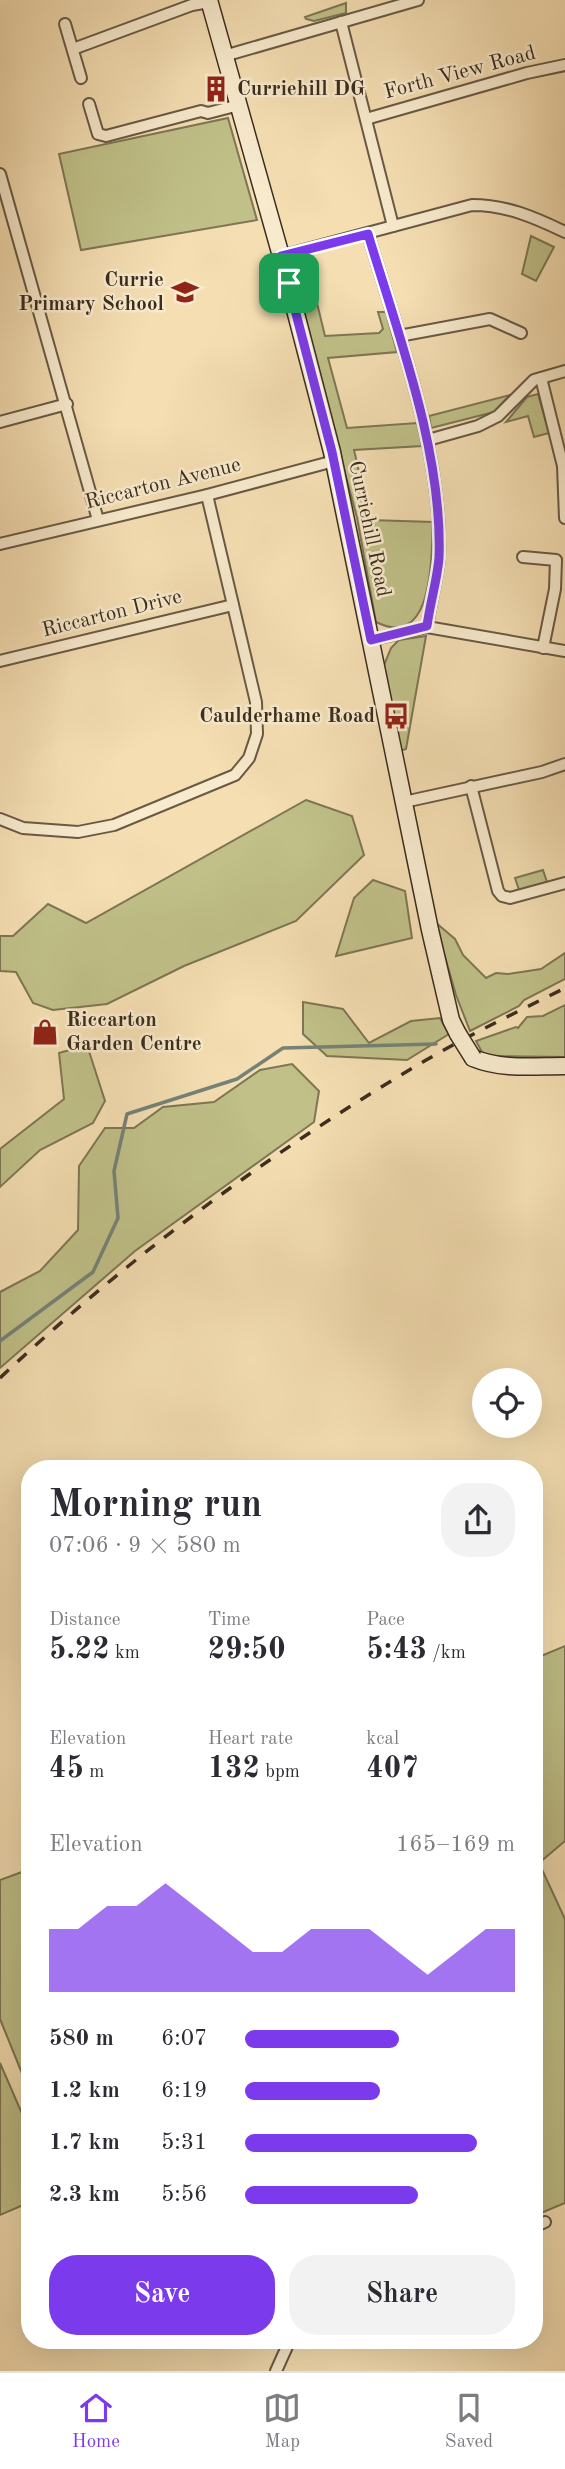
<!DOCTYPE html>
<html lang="en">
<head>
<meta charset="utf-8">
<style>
  :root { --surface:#fff; --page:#f2f2f3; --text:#2b2b33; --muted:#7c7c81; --line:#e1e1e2; --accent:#7c3aed }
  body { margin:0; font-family:"Old Standard TT",serif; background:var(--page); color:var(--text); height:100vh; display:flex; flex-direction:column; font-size:26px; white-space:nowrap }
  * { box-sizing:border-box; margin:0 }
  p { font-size:23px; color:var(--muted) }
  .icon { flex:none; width:38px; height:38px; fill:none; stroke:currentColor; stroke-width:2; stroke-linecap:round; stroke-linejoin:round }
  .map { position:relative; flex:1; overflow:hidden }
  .details { position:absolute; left:21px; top:1460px; width:522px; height:889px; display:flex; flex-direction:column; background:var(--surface); border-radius:28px; box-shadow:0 7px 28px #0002 }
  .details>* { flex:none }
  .buttons { position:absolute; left:472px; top:1368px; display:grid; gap:14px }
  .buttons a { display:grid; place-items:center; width:70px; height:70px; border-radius:50%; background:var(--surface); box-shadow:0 7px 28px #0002; font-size:35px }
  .pin { position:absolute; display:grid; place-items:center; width:60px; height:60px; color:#fff; margin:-30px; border-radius:14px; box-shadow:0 4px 10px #0006 }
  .round { display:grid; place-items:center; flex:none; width:74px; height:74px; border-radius:28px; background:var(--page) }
  .head { display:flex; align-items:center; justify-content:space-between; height:119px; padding:0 28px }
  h1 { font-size:38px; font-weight:700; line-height:52px }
  .figures { display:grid; grid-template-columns:repeat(3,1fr); gap:10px; height:119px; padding:7px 28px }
  .figures div { display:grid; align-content:center }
  .figures b { font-size:30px; font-weight:700 }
  .figures small { font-size:19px; font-weight:400 }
  .figures p { font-size:19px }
  .chart { height:196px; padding:14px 28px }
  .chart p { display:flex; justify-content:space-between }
  .chart svg { width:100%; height:126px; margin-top:7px; fill:var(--accent); opacity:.7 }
  .button { display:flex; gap:14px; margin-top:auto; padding:14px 28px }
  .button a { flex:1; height:80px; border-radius:28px; background:var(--accent); color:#fff; font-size:28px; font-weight:700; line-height:80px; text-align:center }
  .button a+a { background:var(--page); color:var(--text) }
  ul { padding:0 28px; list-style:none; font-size:23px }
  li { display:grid; grid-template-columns:112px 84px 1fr; align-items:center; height:52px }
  li i { height:18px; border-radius:9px; background:var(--accent) }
  .tab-bar { display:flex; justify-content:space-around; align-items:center; height:98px; border-top:2px solid var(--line); background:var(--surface); font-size:19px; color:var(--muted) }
  .tab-bar a { display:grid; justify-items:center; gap:4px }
  .tab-bar .on { color:var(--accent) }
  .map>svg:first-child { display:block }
</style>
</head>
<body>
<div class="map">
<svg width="565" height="2371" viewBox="0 0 565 2371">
  <rect width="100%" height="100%" fill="#f4deb2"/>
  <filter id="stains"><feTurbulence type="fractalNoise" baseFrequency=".00286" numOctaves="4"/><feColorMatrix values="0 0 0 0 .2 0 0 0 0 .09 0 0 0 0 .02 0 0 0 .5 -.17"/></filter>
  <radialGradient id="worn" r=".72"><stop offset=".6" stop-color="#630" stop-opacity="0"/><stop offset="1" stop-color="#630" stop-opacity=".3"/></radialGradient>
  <g fill="#c0c088" stroke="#7e7654" stroke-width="2">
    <polygon points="346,3 346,13 314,21 306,19 305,17"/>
    <polygon points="228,118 257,220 81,250 59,154"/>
    <polygon points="531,236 554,247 536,281 522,274"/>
    <path d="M306 258 325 336 379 333 383 329 378 312H386L397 352 328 358 347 428 417 423 422 446 354 450 370 520 433 522C431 557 434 651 376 622L357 518 292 274 296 264Z"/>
    <polygon points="538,394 549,433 534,437 528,416 506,422 527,397"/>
    <polygon points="510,395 494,412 431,428 429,416"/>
    <polygon points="426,636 406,749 400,751 384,665 391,648 399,640"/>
    <polygon points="306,800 352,816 364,855 296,921 184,966 107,1004 53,1010 33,1003 16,972 0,971 0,936 13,936 48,904 86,923"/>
    <polygon points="543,870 547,882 519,890 515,878"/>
    <polygon points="373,880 405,891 412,938 336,956 354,898"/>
    <polygon points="435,922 455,939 463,955 486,978 496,973 508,974 541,969 565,953 565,979 524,1000 519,1006 470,1031 456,995"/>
    <polygon points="303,1002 343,1009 369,1043 411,1021 440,1018 449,1034 407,1060 327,1056 303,1034"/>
    <polygon points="565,1005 565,1057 488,1056 482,1052 476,1041 516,1027 518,1028 527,1017 543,1016"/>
    <polygon points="87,1045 105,1101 93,1123 40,1150 0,1187 0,1149 64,1099 59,1053"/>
    <polygon points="292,1064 319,1091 314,1122 135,1251 0,1368 0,1292 40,1271 78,1230 79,1166 105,1128 134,1128 163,1107 214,1102 260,1070"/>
    <polygon points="565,1646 565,1841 539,1863 565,1919 565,2203 534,2216 534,1659"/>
    <polygon points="30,1869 30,2093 0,2019 0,1880"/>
    <polygon points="0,2063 30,2132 30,2202 0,2215"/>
  </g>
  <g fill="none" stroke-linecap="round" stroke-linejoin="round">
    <polyline stroke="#758277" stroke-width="3.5" points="0,1341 93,1272 118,1218 114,1171 127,1114 237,1079 283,1048 436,1044"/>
    <g stroke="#695944" stroke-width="14">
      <g id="street">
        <polyline points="341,22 393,226"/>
        <polyline points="65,24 81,78"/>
        <polyline points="73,49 192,5 209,2"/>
        <polyline points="224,56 418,0"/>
        <polyline points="89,104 98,134 106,136 201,111 208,113 239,105"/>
        <polyline points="366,119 527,73 565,65"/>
        <polyline points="0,174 98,520"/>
        <path d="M368 234C398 334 443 453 439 558 437 581 430 603 427 627"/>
        <path d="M281 256 472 205C506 205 534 217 565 232"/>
        <polyline points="399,336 490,319 521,333"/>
        <polyline points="541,378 563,466 565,518"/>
        <polyline points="0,422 67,404"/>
        <polyline points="428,440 478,426 498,416 534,380 565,371"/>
        <polyline points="0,544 207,495 334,461"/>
        <polyline points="523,557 556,560 555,589 543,648"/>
        <polyline points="371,640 427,627 565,651"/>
        <polyline points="0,661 233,605"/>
        <polyline points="471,786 498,891 502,896 510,898 565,883"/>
        <polyline points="404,802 542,772 565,764"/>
        <polyline points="0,819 23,828 78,832 114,825 235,775 249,758 257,734 256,702 207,495"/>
        <polyline points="534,2227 545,2222"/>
        <polyline points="276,2371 290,2340"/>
      </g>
    </g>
    <g stroke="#3b2d1f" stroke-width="19">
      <g id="secondary">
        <polyline points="209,0 281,256 332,452 430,930 451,1020 458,1034"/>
        <path d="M473 1058C502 1070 534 1066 565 1066"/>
      </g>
    </g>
    <use href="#street" stroke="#f8eacd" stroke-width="10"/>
    <use href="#secondary" stroke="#f8eacd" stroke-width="16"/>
    <path stroke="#3b2d1f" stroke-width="3.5" stroke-dasharray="12 12" stroke-linecap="butt" d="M0 1378C130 1256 274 1149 428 1059 473 1033 519 1011 565 988"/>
    <g stroke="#3b2d1f" stroke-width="19" stroke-linecap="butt">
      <polyline id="secondary-bridge" points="458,1034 473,1058"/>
    </g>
    <use href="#secondary-bridge" stroke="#f8eacd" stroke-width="16"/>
  </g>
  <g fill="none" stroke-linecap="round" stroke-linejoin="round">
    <g stroke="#fff" stroke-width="14">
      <path id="route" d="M368 234C398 334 443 453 439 558 437 581 430 603 427 626L371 640 332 452 281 256Z"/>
    </g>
    <use href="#route" stroke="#7c3aed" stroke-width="9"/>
  </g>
  <defs>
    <g id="building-bare" transform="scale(2.1)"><path d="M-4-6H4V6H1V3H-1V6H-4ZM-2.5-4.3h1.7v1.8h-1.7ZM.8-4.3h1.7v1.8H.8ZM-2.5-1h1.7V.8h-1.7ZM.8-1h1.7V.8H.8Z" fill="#8f2418" stroke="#f8eacd" stroke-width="2.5" paint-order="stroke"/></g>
    <g id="school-bare" transform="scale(2.1)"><path d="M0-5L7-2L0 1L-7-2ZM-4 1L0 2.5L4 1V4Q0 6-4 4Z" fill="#8f2418" stroke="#f8eacd" stroke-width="2.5" paint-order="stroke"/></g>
    <g id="bus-bare" transform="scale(2.1)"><path d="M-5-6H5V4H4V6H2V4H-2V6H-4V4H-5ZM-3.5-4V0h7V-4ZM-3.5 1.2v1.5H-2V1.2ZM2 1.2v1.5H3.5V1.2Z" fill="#8f2418" stroke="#f8eacd" stroke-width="2.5" paint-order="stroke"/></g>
    <g id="shop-bare" transform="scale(2.1)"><path d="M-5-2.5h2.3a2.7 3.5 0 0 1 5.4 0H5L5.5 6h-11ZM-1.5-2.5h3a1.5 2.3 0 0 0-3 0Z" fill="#8f2418" stroke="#f8eacd" stroke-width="2.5" paint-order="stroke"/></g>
  </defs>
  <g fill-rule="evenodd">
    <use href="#building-bare" x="216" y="89"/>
    <use href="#school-bare" x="185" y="292"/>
    <use href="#bus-bare" x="396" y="716"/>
    <use href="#shop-bare" x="45" y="1032"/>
  </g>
  <g text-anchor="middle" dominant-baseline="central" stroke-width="5" stroke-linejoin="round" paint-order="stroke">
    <g font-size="21" fill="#3b2d1f" stroke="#f8eacd">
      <text transform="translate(460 73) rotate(-15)">Forth View Road</text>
      <text transform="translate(163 484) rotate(-14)">Riccarton Avenue</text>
      <text transform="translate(369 529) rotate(78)">Curriehill Road</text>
      <text transform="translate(112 614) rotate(-14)">Riccarton Drive</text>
    </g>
    <g font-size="21" font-weight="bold" fill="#3b2d1f" stroke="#f8eacd" text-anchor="start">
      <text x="237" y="89">Curriehill DG</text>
      <text x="164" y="280" text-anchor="end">Currie<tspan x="164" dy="24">Primary School</tspan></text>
      <text x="375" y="716" text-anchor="end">Caulderhame Road</text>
      <text x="66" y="1020">Riccarton<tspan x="66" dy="24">Garden Centre</tspan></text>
    </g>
  </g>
  <rect width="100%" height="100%" filter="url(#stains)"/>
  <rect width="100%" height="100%" fill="url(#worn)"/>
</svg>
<div class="buttons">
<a><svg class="icon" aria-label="locate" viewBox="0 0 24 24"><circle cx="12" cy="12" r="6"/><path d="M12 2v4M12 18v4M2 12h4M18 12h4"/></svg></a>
</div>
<div class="pin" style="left:289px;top:283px;background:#1e9e55"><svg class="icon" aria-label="arrive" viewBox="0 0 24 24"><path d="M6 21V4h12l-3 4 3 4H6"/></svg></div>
<section class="details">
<div class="head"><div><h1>Morning run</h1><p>07:06 · 9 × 580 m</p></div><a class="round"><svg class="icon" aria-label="share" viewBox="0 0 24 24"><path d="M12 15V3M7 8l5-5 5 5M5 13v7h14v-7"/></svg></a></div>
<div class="figures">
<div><p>Distance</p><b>5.22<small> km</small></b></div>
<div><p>Time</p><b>29:50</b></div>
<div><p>Pace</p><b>5:43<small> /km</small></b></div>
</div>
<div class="figures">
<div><p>Elevation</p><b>45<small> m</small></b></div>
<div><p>Heart rate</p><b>132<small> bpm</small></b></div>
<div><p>kcal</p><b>407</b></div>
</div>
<div class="chart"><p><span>Elevation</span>165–169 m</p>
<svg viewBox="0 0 160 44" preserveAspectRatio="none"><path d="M0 44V22L10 22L20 14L30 14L40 6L50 14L60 22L70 30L80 30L90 22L100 22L110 22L120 30L130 38L140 30L150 22L160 22V44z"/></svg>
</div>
<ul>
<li><b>580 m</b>6:07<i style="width:57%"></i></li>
<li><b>1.2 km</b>6:19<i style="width:50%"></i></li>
<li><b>1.7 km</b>5:31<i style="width:86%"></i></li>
<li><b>2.3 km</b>5:56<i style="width:64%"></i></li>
</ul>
<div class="button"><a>Save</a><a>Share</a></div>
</section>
</div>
<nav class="tab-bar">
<a class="on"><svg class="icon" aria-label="home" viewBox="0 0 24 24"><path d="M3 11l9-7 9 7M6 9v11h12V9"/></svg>Home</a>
<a><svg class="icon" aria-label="map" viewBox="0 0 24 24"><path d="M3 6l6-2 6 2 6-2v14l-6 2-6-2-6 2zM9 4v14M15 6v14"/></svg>Map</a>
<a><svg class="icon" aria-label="saved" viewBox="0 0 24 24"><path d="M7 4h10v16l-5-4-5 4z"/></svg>Saved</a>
</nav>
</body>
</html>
